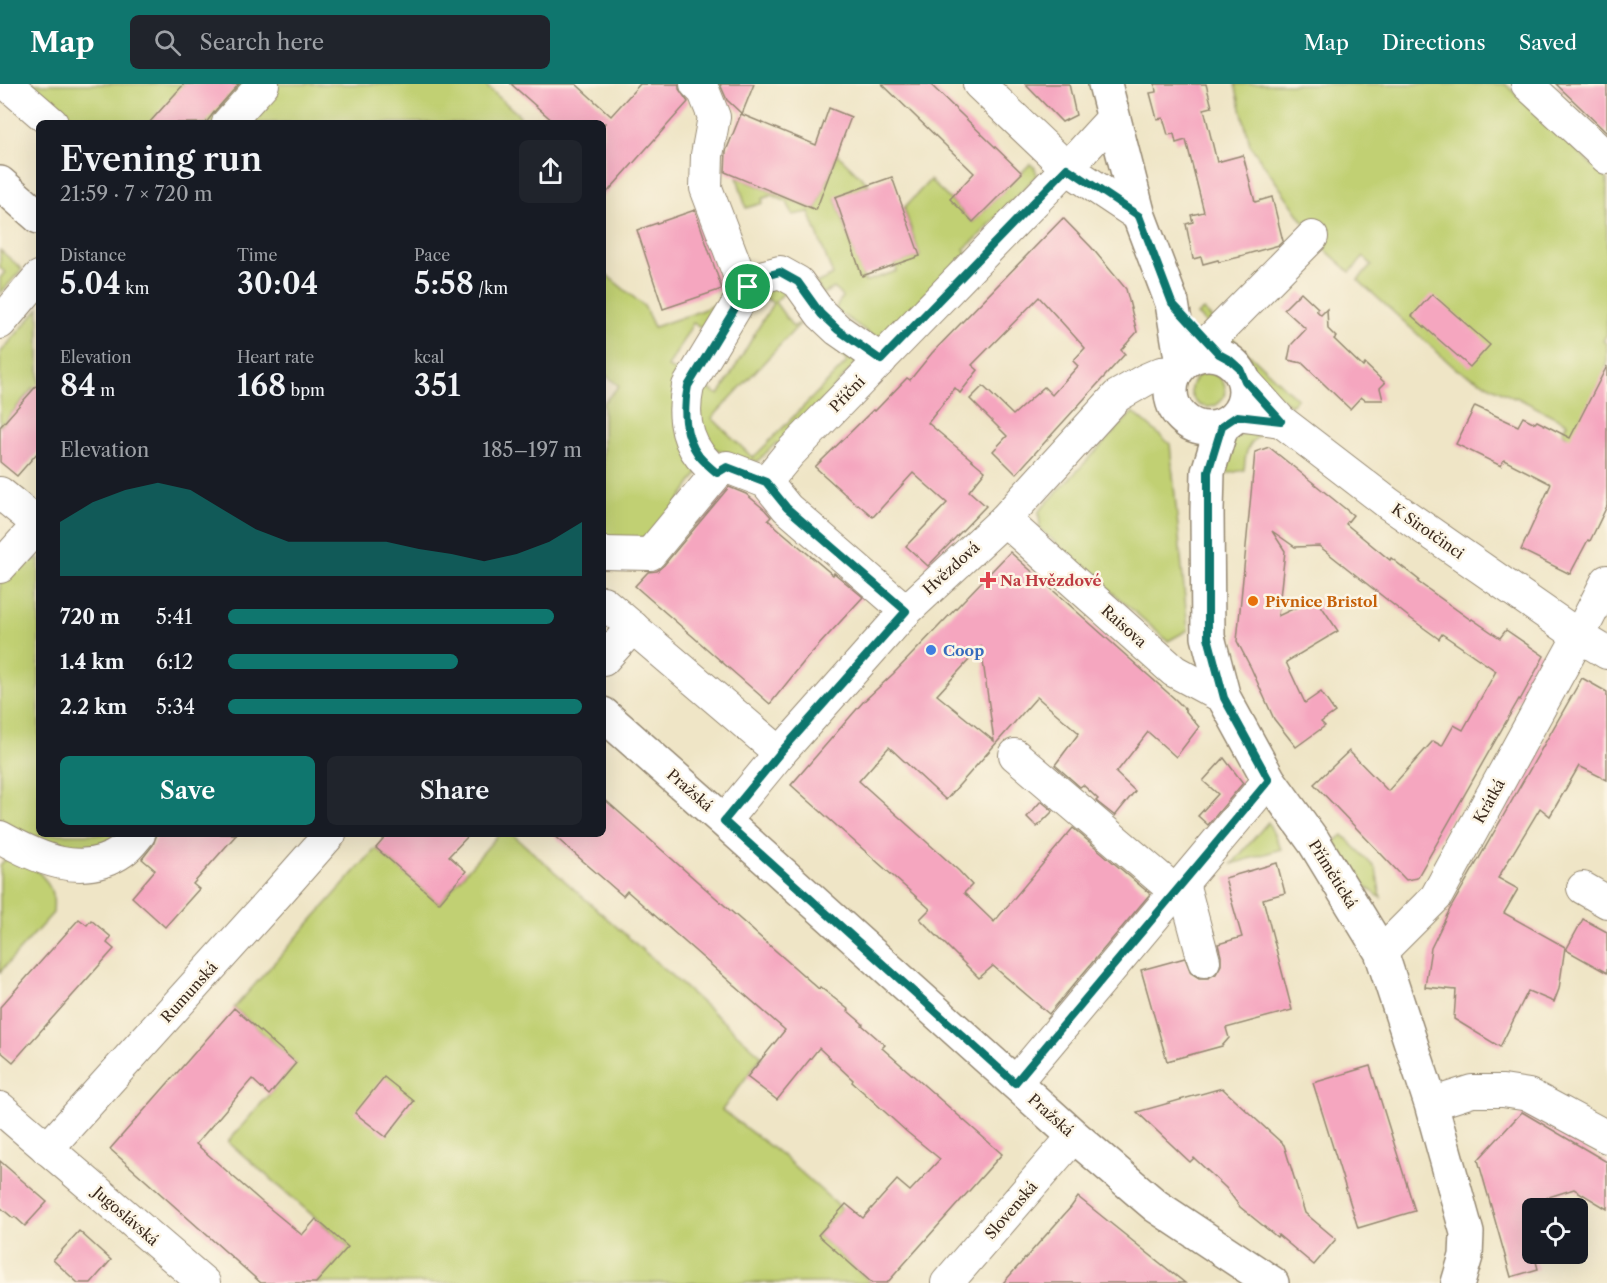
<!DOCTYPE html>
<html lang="en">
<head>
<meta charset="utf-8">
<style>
  :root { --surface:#171b24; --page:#20242c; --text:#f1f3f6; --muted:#9ea1a6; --accent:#0f766e }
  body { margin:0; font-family:"Libre Caslon Text",serif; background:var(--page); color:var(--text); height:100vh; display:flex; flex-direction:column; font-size:22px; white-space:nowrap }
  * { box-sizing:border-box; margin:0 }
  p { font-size:20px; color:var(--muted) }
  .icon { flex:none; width:33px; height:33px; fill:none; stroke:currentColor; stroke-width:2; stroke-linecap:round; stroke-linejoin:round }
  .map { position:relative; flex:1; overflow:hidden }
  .drawer { position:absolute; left:36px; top:36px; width:570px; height:717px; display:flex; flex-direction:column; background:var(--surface); border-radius:9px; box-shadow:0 6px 24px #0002 }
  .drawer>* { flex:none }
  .controls { position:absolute; left:1522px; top:1114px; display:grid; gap:12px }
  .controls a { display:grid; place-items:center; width:66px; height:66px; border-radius:9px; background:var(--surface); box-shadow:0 6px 24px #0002; font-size:30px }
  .pin { position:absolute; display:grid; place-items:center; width:51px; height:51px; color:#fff; margin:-26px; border:3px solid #fff; border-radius:50%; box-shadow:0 2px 6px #0007 }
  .round { display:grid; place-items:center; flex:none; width:63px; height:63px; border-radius:9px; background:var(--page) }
  .overview { display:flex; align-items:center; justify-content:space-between; height:102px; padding:0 24px }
  h1 { font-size:33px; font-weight:600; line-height:45px }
  .stats { display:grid; grid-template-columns:repeat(3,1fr); gap:9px; height:102px; padding:6px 24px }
  .stats div { display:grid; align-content:center }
  .stats b { font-size:30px; font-weight:600 }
  .stats small { font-size:16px; font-weight:400 }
  .stats p { font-size:16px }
  .chart { height:168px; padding:12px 24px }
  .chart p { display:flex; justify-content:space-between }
  .chart svg { width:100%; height:108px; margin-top:6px; fill:var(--accent); opacity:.7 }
  .action { display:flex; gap:12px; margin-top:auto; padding:12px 24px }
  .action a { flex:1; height:69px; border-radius:9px; background:var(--accent); color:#fff; font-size:24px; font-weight:600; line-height:69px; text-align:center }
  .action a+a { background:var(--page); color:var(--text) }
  ul { padding:0 24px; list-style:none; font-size:20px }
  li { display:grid; grid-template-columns:96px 72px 1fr; align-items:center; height:45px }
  li i { height:15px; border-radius:8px; background:var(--accent) }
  header { display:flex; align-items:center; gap:36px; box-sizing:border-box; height:84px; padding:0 30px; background:var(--accent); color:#fff }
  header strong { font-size:28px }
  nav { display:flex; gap:33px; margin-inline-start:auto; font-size:21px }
  .search { width:420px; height:54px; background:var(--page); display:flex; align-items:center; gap:15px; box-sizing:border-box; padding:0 21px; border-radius:9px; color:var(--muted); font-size:22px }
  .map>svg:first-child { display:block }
</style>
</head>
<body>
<header>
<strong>Map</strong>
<div class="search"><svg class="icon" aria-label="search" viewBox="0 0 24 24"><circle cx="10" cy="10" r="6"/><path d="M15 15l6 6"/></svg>Search here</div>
<nav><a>Map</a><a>Directions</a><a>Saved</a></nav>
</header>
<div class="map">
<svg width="1607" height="1199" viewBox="0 0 1607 1199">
  <rect width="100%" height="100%" fill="#fcf5e5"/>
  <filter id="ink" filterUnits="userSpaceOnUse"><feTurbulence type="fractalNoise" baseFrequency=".0167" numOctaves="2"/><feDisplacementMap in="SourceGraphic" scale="12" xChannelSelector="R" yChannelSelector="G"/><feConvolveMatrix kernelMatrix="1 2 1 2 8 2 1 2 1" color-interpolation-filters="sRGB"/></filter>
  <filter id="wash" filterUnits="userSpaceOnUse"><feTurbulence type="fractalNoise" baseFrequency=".008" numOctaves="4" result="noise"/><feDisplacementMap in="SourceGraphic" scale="24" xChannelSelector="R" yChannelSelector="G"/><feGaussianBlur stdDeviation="1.35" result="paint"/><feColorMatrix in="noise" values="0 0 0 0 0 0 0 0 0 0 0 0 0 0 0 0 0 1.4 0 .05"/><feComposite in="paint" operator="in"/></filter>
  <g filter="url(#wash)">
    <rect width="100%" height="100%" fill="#efe5c6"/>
    <g fill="#c1d073" stroke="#7e7d48" stroke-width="1.5">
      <polygon points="21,0 254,0 219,39 66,39"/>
      <polygon points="271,0 484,0 520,32 520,39 237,39"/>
      <polygon points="1235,0 1505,0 1607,95 1607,250 1603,257 1607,259 1607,282 1576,361 1562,348 1567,339 1516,313 1514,314 1456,285 1358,196 1372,181 1364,173 1350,188 1320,161 1250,61"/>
      <polygon points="837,70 869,101 835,114 865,198 897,187 895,180 920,172 904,124 930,96 973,138 1030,80 1035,84 1037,91 977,154 964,165 967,170 880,257 836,226 836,224 842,213 834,204 823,210 816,199 833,191 809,128 793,131 787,118 772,111 762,115 763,119 746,124 737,93 816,126"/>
      <polygon points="0,166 22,185 0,210 0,194 5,188 0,184"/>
      <polygon points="603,188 644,222 654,243 692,230 727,216 709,247 693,239 668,283 682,291 698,389 654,453 603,458 603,319 619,302 603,289"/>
      <polygon points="769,202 786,207 775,218 793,243 806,235 810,236 806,240 802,238 795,245 712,334 753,374 847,278 840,269 838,265 858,277 781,363 776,359 759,376 755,378 747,377 716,365 705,357 693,313 705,303 719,311 773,219 761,211"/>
      <polygon points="39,224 39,309 33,304 0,343 0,269"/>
      <polygon points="1203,226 1297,315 1290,321 1257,296 1252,283 1242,271 1197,231"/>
      <circle cx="1208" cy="306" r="17"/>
      <polygon points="1133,328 1170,360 1188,546 1168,557 1040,445 1039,427"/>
      <path d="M1264 347C1247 361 1246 364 1244 386L1225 390 1223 380 1231 357 1246 348Z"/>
      <polygon points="39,474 39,750 120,750 95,766 66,769 0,743 0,496 19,479"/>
      <polygon points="1268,738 1281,765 1232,780"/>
      <polygon points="499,750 512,750 762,972 722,1026 784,1073 842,1125 818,1151 872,1199 316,1199 348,1162 228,1058 296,979 234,924 376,764 439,819"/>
      <polygon points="1343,751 1376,785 1381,814 1364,801 1333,759"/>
      <path d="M0 760C20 775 48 787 53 814 54 819 53 824 53 829L0 888V781L5 776 0 771Z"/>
    </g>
    <g id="blocks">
      <g fill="#f5a6bf" fill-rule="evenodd">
        <polygon points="184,0 239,0 215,27 206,39 149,39"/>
        <polygon points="511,0 576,0 611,32 640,0 679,0 679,5 688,18 603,113 603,41 605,39 555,39"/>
        <polygon points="720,0 754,0 742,30 727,16"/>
        <polygon points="882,0 930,0 1022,89 973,138 950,115 974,89"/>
        <polygon points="1025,0 1069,0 1076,31 1062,38"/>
        <polygon points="1155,0 1206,0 1212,23 1204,25 1217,78 1243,71 1255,118 1272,113 1283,157 1279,161 1240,172 1240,173 1219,178 1218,176 1203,180 1201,173 1193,175 1186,140 1193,138 1191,131 1204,128 1186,56 1176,59 1174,50 1168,51 1163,34 1157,35 1150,9 1156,8"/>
        <polygon points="1556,0 1607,0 1607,49 1579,22"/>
        <polygon points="829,24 851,33 816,126 725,88 726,67 741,30 816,61"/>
        <polygon points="892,93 920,172 862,192 835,113"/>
        <polygon points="695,126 722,205 663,225 637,146"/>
        <polygon points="1063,134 1092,164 1126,205 1137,248 1121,266 1125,270 1016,390 993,367 1007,352 970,315 983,302 1013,331 1044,303 1052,311 1078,282 1073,277 1085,264 1039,213 972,281 978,286 960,309 955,304 928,339 985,387 969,407 986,422 928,482 906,462 947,419 913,389 873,433 858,420 857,421 815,383 873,326 875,327 907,294 910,296 932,269"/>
        <polygon points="1301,208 1318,224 1316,226 1321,231 1327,225 1328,245 1336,253 1334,255 1363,283 1365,280 1385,299 1380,304 1383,316 1365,316 1361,313 1350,325 1302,279 1288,276 1291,261 1306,245 1284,225"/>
        <polygon points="1432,210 1490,261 1470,283 1412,232"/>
        <polygon points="1607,282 1607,422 1590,457 1588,456 1570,490 1521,466 1551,400 1504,376 1501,382 1456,360 1475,322 1518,342 1523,333 1535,339 1537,337 1570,354"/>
        <polygon points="39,299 39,367 17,392 0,378 0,343"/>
        <polygon points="1269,363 1353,431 1346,440 1390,476 1391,474 1419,496 1418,498 1471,536 1472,535 1500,554 1506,546 1544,572 1520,616 1519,615 1417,794 1406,796 1314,700 1349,667 1388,707 1433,657 1442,662 1454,641 1463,646 1496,587 1442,550 1439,555 1410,534 1319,462 1295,463 1272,447 1285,467 1278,532 1316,514 1338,547 1286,578 1305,619 1321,608 1335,628 1321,638 1325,642 1296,663 1274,635 1251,584 1237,557 1255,368"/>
        <polygon points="729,403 746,410 765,426 771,433 768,436 833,491 834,489 863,513 807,574 770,620 635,502 648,488 657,487 664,481"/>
        <path d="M1010 468 1176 616 1185 625H1184L1199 643 1176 673 1148 648 1116 689 1135 707 1115 732 1096 717 1098 715 1083 701 1080 703 1055 681 1079 649 1037 613 946 716 889 663 859 697 959 787 972 801 964 809 994 838 1073 744 1150 810 1049 930 993 882 979 894 920 835 930 825 791 701 863 618 893 590ZM981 563 994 657 937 611Z"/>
        <polygon points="1582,594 1607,608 1607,696 1579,682 1550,732 1540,724 1498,794 1518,805 1504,829 1565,863 1559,905 1554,918 1528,907 1500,963 1454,935 1456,906 1425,903 1431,864 1449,827"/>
        <polygon points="1224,674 1243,699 1208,741 1198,732 1218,710 1203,697"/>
        <polygon points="603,714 819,905 820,903 849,926 848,927 863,940 862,941 885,961 882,964 1002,1070 887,1199 872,1199 818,1151 846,1120 863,1134 897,1096 910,1107 940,1075 907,1048 862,1007 852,998 853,996 819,964 777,1016 747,993 785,946 627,807 623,812 552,750 603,750"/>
        <polygon points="1041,717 1053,727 1037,743 1027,733"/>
        <polygon points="157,750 237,750 193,800 199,805 165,843 132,813 155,786 142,775 153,761"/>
        <polygon points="388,750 470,750 449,772 466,787 439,819 376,764"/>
        <polygon points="1277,779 1285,809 1263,815 1292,926 1226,944 1229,954 1222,962 1167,977 1141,886 1185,874 1191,889 1199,894 1208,894 1216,890 1221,881 1221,872 1218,860 1242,853 1225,794"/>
        <polygon points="79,835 87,841 91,836 111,853 107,859 114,865 13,978 0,967 0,923"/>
        <polygon points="1583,835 1607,848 1607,889 1566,866"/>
        <polygon points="234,924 296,979 269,1011 252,995 196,1060 262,1118 302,1151 316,1135 348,1163 316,1199 261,1199 110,1065"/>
        <polygon points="1370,982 1415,1127 1358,1144 1313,999"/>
        <polygon points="384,993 414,1017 386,1053 355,1029"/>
        <polygon points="1222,1004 1284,1061 1305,1129 1336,1155 1314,1181 1278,1151 1277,1153 1240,1123 1226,1104 1194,1074 1190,1078 1137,1028"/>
        <polygon points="1522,1028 1607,1078 1607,1125 1574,1105 1533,1118 1533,1170 1534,1170 1538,1185 1511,1193 1478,1076"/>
        <polygon points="0,1077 47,1118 25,1142 15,1133 13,1134 0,1123"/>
        <polygon points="1078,1113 1114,1142 1185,1199 1003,1199 1071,1123"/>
        <polygon points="79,1147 111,1176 91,1199 78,1199 53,1176"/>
      </g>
    </g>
  </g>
  <g filter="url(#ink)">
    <use href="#blocks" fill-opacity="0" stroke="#958872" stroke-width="1.5"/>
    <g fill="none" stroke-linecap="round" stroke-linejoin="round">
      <g stroke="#958872" stroke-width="34">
        <g id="minor">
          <polyline points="7,0 52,39"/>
          <polyline points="696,0 704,8 714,33 707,71 706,104 738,188 748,203"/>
          <polyline points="979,0 1067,84 1139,132"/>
          <polyline points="1527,0 1607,74"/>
          <polyline points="228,39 263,0"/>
          <polyline points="0,239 39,193"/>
          <polyline points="1208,258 1312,153"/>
          <polyline points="1245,297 1281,337 1389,420 1579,552 1607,569"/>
          <polyline points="1237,331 1281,337"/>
          <path d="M717 389C711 384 705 378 700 372 684 352 683 325 688 302L748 203 757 194 780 188 798 198 821 230 838 246 881 276"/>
          <polyline points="766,398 789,370 1067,84 1113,34"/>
          <polyline points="0,409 39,441"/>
          <polyline points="1004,436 1017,447 1174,587 1224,614"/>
          <polyline points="603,469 650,470 717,389 727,383 766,398 787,424 906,527"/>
          <polyline points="0,483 39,440"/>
          <polyline points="603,518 780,669"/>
          <polyline points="603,576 633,543"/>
          <polyline points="1015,671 1176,808"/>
          <polyline points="724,737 780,669 906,527 1004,436 1117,312 1145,296 1161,289 1175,288"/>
          <path d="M0 753C38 774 82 796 123 767 129 763 134 756 139 750"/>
          <polyline points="1183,799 1204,877"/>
          <polyline points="1583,804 1607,818"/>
          <polyline points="1381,868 1436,813 1579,552 1607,497"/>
          <polyline points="1015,999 1269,696"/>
          <polyline points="1431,1020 1472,1007 1503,1007 1529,1011 1607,1053"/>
          <polyline points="0,1024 204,1199"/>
          <polyline points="47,1065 277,810 330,750"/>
          <polyline points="947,1199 1074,1052"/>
        </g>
      </g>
      <g stroke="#958872" stroke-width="36">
        <g id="major">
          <polyline points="1105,0 1139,132 1172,219 1182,280"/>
          <polyline points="0,99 39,133"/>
          <circle cx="1208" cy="307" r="37"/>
          <polyline points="1222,342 1208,388 1207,427 1208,553 1224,614 1269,696 1314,758 1381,868 1431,1020 1467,1149 1466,1172 1458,1199"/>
          <polyline points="603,630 724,737 1074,1052 1156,1122 1272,1199"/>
        </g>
      </g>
      <use href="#minor" stroke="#fff" stroke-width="32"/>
      <use href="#major" stroke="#fff" stroke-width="33"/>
    </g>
  </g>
  <g fill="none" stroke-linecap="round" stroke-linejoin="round" filter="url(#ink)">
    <g stroke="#fff" stroke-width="12">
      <path id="route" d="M1067 84 1139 132 1172 219 1219 270 1230 276 1240 285 1245 297 1281 337 1237 332 1222 342 1208 388V553L1224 614 1269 696 1015 999 724 737 780 669 906 527 787 424 766 398 727 383 717 389C711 384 704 378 699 372 684 352 683 325 688 302L748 203 758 194 780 188 798 198 821 230 838 246 881 276Z"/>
    </g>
    <use href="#route" stroke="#0f766e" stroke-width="8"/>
  </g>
  <path fill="#e0444e" stroke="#fcf5e5" stroke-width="2" d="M985 487h6v6h6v6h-6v6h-6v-6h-6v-6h6z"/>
  <circle fill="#e8710a" stroke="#fcf5e5" stroke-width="2" cx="1253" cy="517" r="6"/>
  <circle fill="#3f7fe0" stroke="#fcf5e5" stroke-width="2" cx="931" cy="566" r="6"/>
  <g text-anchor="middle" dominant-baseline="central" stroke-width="5" stroke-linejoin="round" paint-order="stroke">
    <g font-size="15" fill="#3b2a1e" stroke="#fcf5e5">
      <text transform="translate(847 310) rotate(-46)">Příční</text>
      <text transform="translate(1428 447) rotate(35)">K Sirotčinci</text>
      <text transform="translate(951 484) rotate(-42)">Hvězdová</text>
      <text transform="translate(1124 542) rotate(42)">Raisova</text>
      <text transform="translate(690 706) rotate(41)">Pražská</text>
      <text transform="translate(1489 717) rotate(-61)">Krátká</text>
      <text transform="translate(1333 790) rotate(58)">Přímětická</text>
      <text transform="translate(189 908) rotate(-48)">Rumunská</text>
      <text transform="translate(1051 1031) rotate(42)">Pražská</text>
      <text transform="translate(1011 1126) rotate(-49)">Slovenská</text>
      <text transform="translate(126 1132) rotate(41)">Jugoslávská</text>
    </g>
    <g font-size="15" font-weight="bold" fill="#be3a42" stroke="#fcf5e5" text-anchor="start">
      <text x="1000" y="496">Na Hvězdové</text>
    </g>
    <g font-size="15" font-weight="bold" fill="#c56008" stroke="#fcf5e5" text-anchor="start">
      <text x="1265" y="517">Pivnice Bristol</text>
    </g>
    <g font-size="15" font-weight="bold" fill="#366cbe" stroke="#fcf5e5" text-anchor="start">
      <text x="943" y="566">Coop</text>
    </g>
  </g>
</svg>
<div class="controls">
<a><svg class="icon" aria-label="locate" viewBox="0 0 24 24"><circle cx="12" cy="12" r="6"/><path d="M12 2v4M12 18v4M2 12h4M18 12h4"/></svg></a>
</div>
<div class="pin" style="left:748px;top:203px;background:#1e9e55"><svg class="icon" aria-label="arrive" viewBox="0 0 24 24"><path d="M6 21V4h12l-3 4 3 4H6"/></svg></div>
<section class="drawer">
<div class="overview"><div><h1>Evening run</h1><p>21:59 · 7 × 720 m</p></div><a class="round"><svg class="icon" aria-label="share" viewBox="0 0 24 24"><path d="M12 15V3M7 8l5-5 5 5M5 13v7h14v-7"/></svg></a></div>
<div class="stats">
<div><p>Distance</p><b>5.04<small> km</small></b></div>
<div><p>Time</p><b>30:04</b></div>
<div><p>Pace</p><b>5:58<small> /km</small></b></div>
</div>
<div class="stats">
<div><p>Elevation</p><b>84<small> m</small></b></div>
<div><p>Heart rate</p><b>168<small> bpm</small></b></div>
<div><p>kcal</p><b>351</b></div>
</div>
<div class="chart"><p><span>Elevation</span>185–197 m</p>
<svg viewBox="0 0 160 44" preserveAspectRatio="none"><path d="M0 44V22L10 14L20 9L30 6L40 9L50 17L60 25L70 30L80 30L90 30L100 30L110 33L120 35L130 38L140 35L150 30L160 22V44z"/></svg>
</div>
<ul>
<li><b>720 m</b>5:41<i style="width:92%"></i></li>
<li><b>1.4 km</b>6:12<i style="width:65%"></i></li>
<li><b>2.2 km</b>5:34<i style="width:100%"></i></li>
</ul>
<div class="action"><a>Save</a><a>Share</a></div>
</section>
</div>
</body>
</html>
